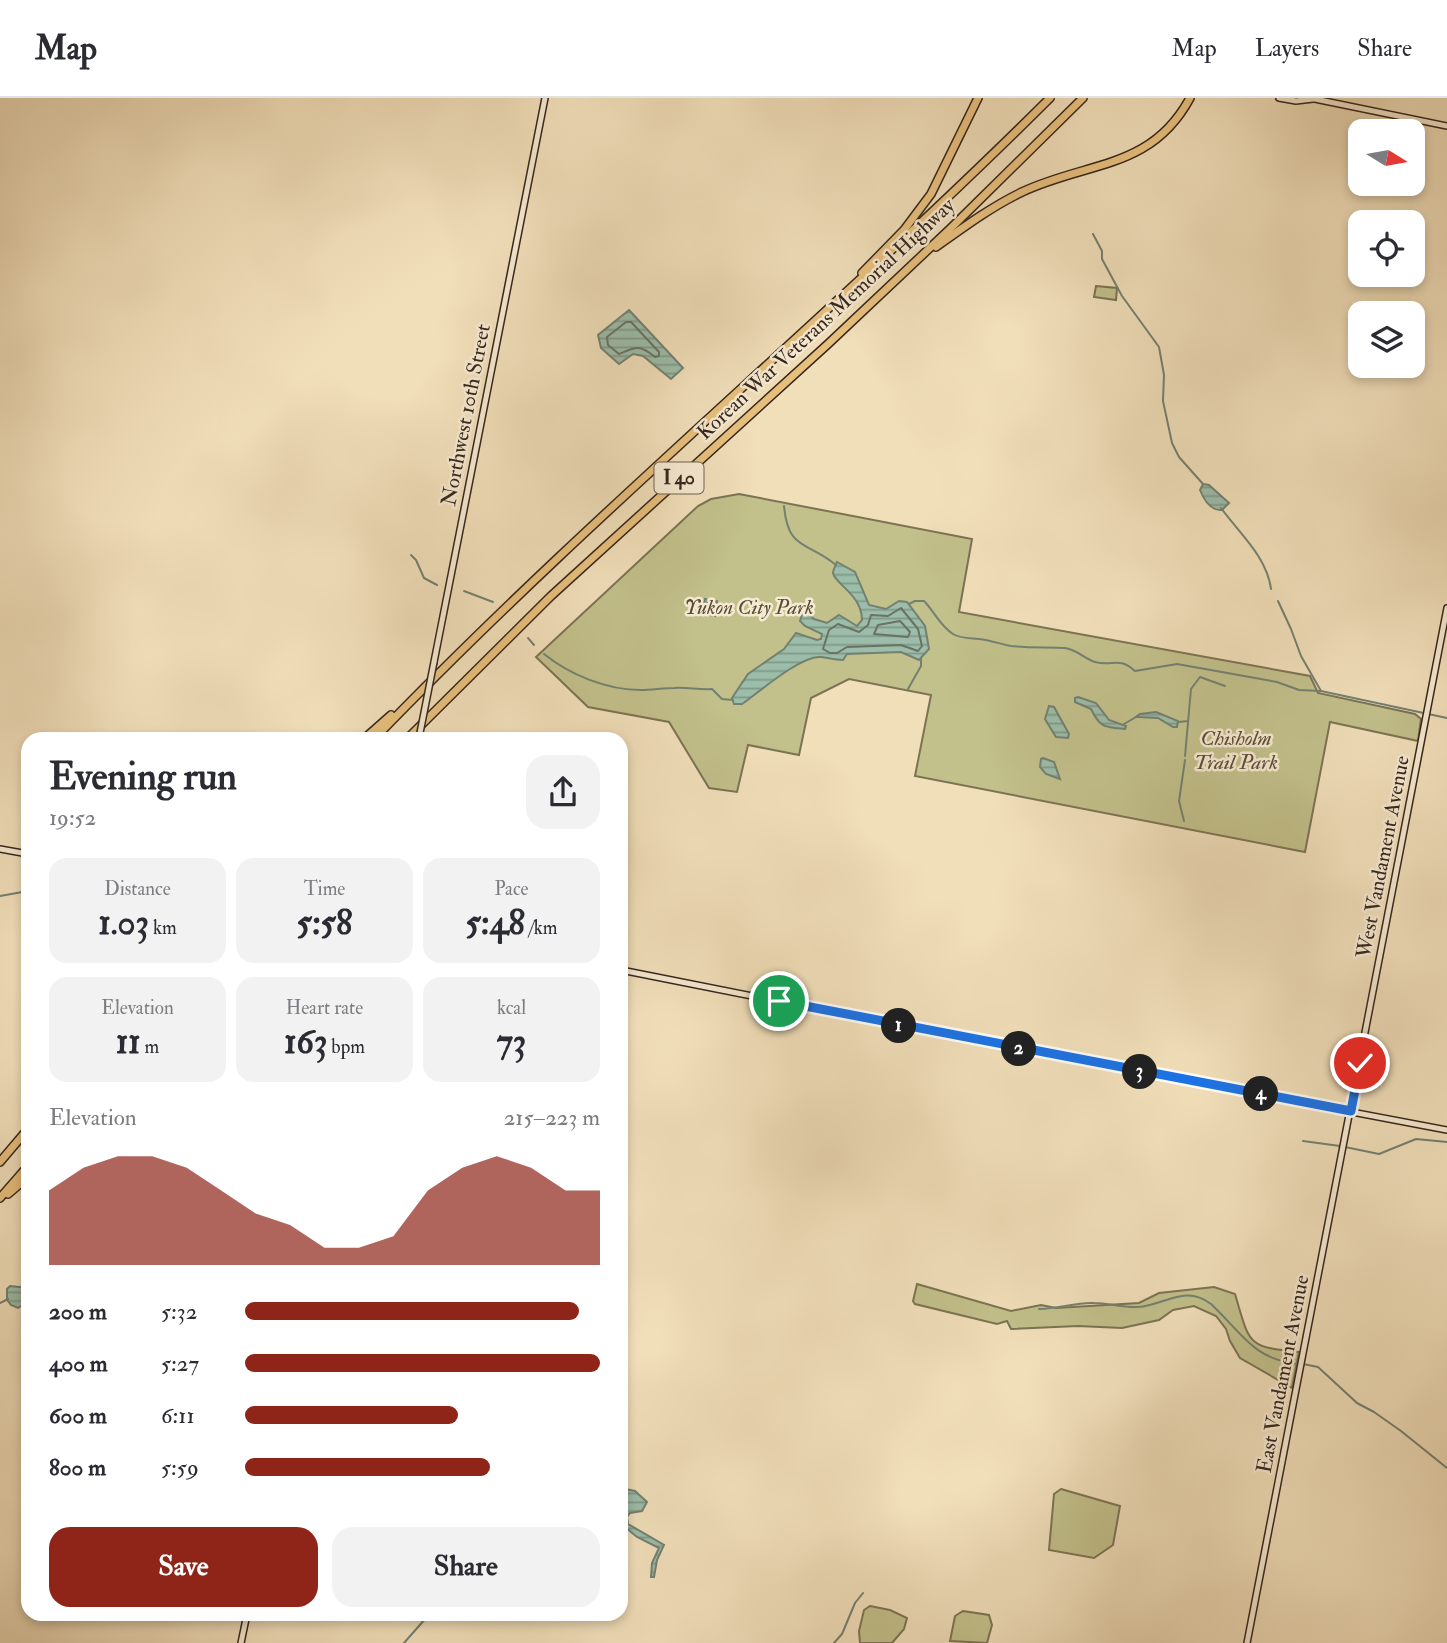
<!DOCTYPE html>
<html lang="en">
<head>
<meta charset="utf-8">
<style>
  :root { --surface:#fff; --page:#f2f2f3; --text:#2b2b33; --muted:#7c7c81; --line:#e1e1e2; --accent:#8f2418 }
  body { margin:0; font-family:"IM FELL Double Pica",serif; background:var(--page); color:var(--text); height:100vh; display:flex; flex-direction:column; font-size:26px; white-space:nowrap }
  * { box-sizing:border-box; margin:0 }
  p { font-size:23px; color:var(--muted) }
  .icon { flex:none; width:38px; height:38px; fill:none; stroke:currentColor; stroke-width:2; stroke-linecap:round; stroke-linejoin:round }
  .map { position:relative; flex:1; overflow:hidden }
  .panel { position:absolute; left:21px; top:634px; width:607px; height:889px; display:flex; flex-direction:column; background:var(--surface); border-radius:21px; box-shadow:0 4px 10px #0003 }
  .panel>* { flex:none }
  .needle { width:46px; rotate:101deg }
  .buttons { position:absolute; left:1348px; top:21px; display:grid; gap:14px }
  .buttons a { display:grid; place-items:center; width:77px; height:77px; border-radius:14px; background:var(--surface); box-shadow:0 4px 10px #0003; font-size:35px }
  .pin { position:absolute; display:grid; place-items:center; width:60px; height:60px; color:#fff; margin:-30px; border:4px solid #fff; border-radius:50%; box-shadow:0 2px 7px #0007 }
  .km { position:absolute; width:35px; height:35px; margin:-18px; border-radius:50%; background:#222; color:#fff; font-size:19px; line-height:35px; text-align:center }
  .round { display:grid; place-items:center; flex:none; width:74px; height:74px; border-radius:21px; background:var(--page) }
  .summary { display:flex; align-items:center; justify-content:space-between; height:119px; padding:0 28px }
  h1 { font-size:38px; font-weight:700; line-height:52px }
  .figures { display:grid; grid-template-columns:repeat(3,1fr); gap:10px; height:119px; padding:7px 28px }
  .figures div { display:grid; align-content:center; border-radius:18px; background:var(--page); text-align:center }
  .figures b { font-size:35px; font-weight:700 }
  .figures small { font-size:19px; font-weight:400 }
  .figures p { font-size:19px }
  .chart { height:196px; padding:14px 28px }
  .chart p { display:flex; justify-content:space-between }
  .chart svg { width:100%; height:126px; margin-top:7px; fill:var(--accent); opacity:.7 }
  .action { display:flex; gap:14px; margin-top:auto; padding:14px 28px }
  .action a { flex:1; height:80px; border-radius:21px; background:var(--accent); color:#fff; font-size:28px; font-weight:700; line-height:80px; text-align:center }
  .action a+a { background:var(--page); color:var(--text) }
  ul { padding:0 28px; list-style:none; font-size:23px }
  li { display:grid; grid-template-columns:112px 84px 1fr; align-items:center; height:52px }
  li i { height:18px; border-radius:9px; background:var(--accent) }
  header { display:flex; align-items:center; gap:42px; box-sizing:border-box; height:98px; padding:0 35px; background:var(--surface); border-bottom:2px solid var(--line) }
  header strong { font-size:33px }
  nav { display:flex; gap:38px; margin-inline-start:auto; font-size:24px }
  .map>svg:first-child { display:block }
</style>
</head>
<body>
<header>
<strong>Map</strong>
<nav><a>Map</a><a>Layers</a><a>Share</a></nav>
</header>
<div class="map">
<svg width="1447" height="1545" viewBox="0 0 1447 1545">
  <defs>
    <pattern id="water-rules" width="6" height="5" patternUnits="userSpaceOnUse" patternTransform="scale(1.75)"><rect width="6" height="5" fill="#9cbdaa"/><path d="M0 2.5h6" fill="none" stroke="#80998a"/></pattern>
  </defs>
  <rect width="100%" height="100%" fill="#f1dfba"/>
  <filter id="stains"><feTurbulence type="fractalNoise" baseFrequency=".00286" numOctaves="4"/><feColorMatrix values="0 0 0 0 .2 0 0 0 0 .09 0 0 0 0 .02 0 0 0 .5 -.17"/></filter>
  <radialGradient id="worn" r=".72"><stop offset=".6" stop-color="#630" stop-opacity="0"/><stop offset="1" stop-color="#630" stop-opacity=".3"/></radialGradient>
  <g fill="#c2c08b" stroke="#7c7354" stroke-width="2">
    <polygon points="1096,188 1117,190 1116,202 1094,199"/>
    <polygon points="739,396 972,441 959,514 1310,578 1318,595 1415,616 1421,621 1418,643 1330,624 1305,754 915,678 931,597 849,581 811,600 799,657 748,647 737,694 709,690 669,624 588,609 536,559 698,408 711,401"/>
    <path d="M917 1186 1011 1213 1041 1207 1056 1210 1139 1205 1159 1195 1214 1189 1235 1196C1250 1246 1246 1249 1299 1254L1292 1290 1240 1260 1230 1243 1226 1231 1216 1218 1194 1208 1173 1212 1159 1222 1122 1230 1078 1228 1011 1231 1007 1223 997 1226 915 1206 913 1203Z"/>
    <polygon points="1061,1391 1120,1408 1113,1447 1094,1460 1049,1452 1054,1396"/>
    <polygon points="870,1508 890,1512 907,1520 904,1531 892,1545 860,1545 859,1533 864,1512"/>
    <polygon points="963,1513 989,1517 992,1527 987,1545 950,1543 955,1518"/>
  </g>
  <g fill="url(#water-rules)" stroke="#738171" stroke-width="2">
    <polygon points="629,212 683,270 671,281 643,258 633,256 619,266 601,250 598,237"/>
    <path d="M1203 386 1209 387 1229 405 1222 412C1210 413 1204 402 1200 392Z"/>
    <path d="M837 464 855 474 869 507 886 511 899 503 907 504 925 528 929 551 919 562 901 554 847 556 843 562C835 562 829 560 821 559 801 557 758 595 742 606H734L732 600 748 576 784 551 796 535 817 542 821 541 822 536 805 528 800 523 802 516 806 514 814 521 827 525 839 517 857 528 862 522C862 497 835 486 833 475 833 472 836 467 837 464Z"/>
    <polygon points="705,501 717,503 715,518 699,515 700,509 707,510 708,505 704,504"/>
    <path d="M1078 599 1096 605 1109 622 1126 628 1125 631C1105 629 1100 630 1091 611L1075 604V600Z"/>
    <polygon points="1049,608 1054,609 1069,636 1068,640 1056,639 1045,621"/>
    <polygon points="1156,614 1178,623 1177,629 1173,629 1158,620 1136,619 1140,616"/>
    <polygon points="1043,660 1054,664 1060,681 1046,676 1040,669 1041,661"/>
    <polygon points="10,1188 28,1190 28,1204 18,1210 11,1207 7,1202 7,1191"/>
    <polygon points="621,1390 635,1393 647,1404 642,1413 630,1415 627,1419 628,1426 664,1447 657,1462 654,1479 651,1479 652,1465 659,1450 637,1439 626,1430 621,1431"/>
  </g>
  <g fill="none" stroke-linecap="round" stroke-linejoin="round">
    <g stroke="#697263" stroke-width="2">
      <path d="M626 224H631L659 254V258L655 259C639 246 636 249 619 256L608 247 607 239Z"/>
      <polygon points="901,510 918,531 922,548 918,553 901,547 847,549 837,555 830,555 823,551 829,532 838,526 859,534 868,527 871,517 888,518"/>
      <polygon points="900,523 910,534 908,539 874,536 878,527"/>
    </g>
    <g stroke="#738171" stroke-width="2">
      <polyline points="1093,136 1102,153 1102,161 1122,198 1159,249 1164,277 1163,303 1172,345 1179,359 1203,386"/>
      <path d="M784 408C788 453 807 443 836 467"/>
      <path d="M1221 410C1240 436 1267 459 1271 491"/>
      <polyline points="411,457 416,462 424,480 437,487"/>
      <polyline points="464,493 493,504"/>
      <polyline points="1278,503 1291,531 1301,558 1321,593"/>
      <path d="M909 506 915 503H924C934 513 940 528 953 536 962 541 969 540 979 541 990 542 1000 546 1011 548 1029 550 1048 549 1065 550 1076 551 1085 561 1095 564 1113 569 1118 558 1135 573L1177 566 1277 584 1299 592 1321 593 1447 620"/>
      <polyline points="528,540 534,547"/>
      <path d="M544 556C570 577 607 592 641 592 652 592 663 590 674 590 687 589 699 592 712 591L722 601 733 602"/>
      <polyline points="908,591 921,568 921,560"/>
      <polyline points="1179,624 1188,623"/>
      <polyline points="1124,626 1136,619"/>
      <polyline points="1185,658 1191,591 1200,579 1225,588"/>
      <polyline points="1184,723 1179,703 1185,662"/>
      <polyline points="0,798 28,793"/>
      <polyline points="1303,1043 1340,1048"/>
      <polyline points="1345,1049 1379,1056 1416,1041 1447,1044"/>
      <polyline points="0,1205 8,1201"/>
      <path d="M1039 1211C1058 1211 1076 1204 1094 1205 1109 1205 1123 1210 1138 1209 1165 1207 1185 1186 1211 1206 1241 1234 1253 1261 1297 1266"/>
      <polyline points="1303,1266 1318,1269 1357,1305 1374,1314 1401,1333 1447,1370"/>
      <polyline points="404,1545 426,1520 428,1516"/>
      <polyline points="834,1545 842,1536 855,1505 863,1495"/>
    </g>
    <g stroke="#36261c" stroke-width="8">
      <g id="secondary">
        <polyline points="1279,0 1296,3 1313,1"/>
        <polyline points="1310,0 1447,28"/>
        <polyline points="434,564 545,0"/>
        <polyline points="0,751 28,756"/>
        <polyline points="621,872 1009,949 1447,1032"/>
        <polyline points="241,1545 247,1516"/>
        <polyline points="1247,1545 1447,510"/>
      </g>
    </g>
    <g stroke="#36261c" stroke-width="10">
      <g id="highway">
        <path d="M936 149C964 129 991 109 1022 94 1088 63 1151 72 1190 0"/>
        <polyline points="862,175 904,132 931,96 978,0"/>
        <polyline points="365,640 391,617"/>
        <path d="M375 640C590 417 830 219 1050 0"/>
        <polyline points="408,640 551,498 828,246 951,130 1083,0"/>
        <polyline points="0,1064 28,1031"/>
        <polyline points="8,1096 28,1079"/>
        <polyline points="0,1100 28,1068"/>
      </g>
    </g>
    <use href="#secondary" stroke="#f6ead2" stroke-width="5"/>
    <use href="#highway" stroke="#e8c07d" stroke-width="7"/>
    <g stroke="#36261c" stroke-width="8" stroke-linecap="butt">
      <polyline id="secondary-bridge" points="419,640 434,564"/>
    </g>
    <use href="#secondary-bridge" stroke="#f6ead2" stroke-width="5"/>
  </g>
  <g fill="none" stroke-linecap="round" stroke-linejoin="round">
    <g stroke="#fff" stroke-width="14">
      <polyline id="route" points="779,903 1351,1013 1360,965"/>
    </g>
    <use href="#route" stroke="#1a73e8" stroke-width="9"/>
  </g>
  <g text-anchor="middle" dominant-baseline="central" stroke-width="5" stroke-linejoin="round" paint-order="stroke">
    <rect fill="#f6ead2" stroke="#706153" stroke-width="2" x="654.5" y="364.5" width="49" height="31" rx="5"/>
    <g font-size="19" font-weight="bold" fill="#36261c">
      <text x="679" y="380">I 40</text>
    </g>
    <g font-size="21" fill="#36261c" stroke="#f6ead2">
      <text transform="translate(826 221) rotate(-43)">Korean War Veterans Memorial Highway</text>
      <text transform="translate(466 317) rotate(-79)">Northwest 10th Street</text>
      <text transform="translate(1383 759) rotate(-79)">West Vandament Avenue</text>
      <text transform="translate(1283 1276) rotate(-79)">East Vandament Avenue</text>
    </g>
    <g font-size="21" font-style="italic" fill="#594c38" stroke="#f6ead2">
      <text x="749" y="509">Yukon City Park</text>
      <text x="1236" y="640">Chisholm<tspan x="1236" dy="24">Trail Park</tspan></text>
    </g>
  </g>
  <rect width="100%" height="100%" filter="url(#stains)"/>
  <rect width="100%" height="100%" fill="url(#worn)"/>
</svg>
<div class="buttons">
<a><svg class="needle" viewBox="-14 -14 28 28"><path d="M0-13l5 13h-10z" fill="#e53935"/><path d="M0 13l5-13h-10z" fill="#7c7c81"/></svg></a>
<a><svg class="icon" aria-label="locate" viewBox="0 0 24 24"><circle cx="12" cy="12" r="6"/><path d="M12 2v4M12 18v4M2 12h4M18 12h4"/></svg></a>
<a><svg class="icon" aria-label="layers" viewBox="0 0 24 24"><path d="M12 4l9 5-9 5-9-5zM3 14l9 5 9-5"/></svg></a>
</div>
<div class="pin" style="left:779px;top:903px;background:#1e9e55"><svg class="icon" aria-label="arrive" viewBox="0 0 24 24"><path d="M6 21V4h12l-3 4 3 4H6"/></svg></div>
<div class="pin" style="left:1360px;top:965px;background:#d93025"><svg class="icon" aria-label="check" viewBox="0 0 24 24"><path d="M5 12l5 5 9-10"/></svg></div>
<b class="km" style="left:899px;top:928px">1</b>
<b class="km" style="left:1019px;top:951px">2</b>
<b class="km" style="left:1140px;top:974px">3</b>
<b class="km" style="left:1261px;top:996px">4</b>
<section class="panel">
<div class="summary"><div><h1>Evening run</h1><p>19:52</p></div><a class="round"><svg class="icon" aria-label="share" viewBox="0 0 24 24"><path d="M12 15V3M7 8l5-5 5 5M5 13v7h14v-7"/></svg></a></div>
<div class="figures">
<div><p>Distance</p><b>1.03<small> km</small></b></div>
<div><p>Time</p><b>5:58</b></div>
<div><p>Pace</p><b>5:48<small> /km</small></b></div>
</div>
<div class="figures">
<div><p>Elevation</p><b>11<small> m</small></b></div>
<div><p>Heart rate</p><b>163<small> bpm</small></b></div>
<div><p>kcal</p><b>73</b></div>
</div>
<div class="chart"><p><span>Elevation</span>215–223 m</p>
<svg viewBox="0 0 160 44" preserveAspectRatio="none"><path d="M0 44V18L10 10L20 6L30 6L40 10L50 18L60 26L70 30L80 38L90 38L100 34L110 18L120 10L130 6L140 10L150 18L160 18V44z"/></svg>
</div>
<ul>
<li><b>200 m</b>5:32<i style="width:94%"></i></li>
<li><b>400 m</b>5:27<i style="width:100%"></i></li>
<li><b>600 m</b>6:11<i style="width:60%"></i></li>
<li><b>800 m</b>5:59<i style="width:69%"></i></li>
</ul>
<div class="action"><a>Save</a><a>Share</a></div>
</section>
</div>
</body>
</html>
